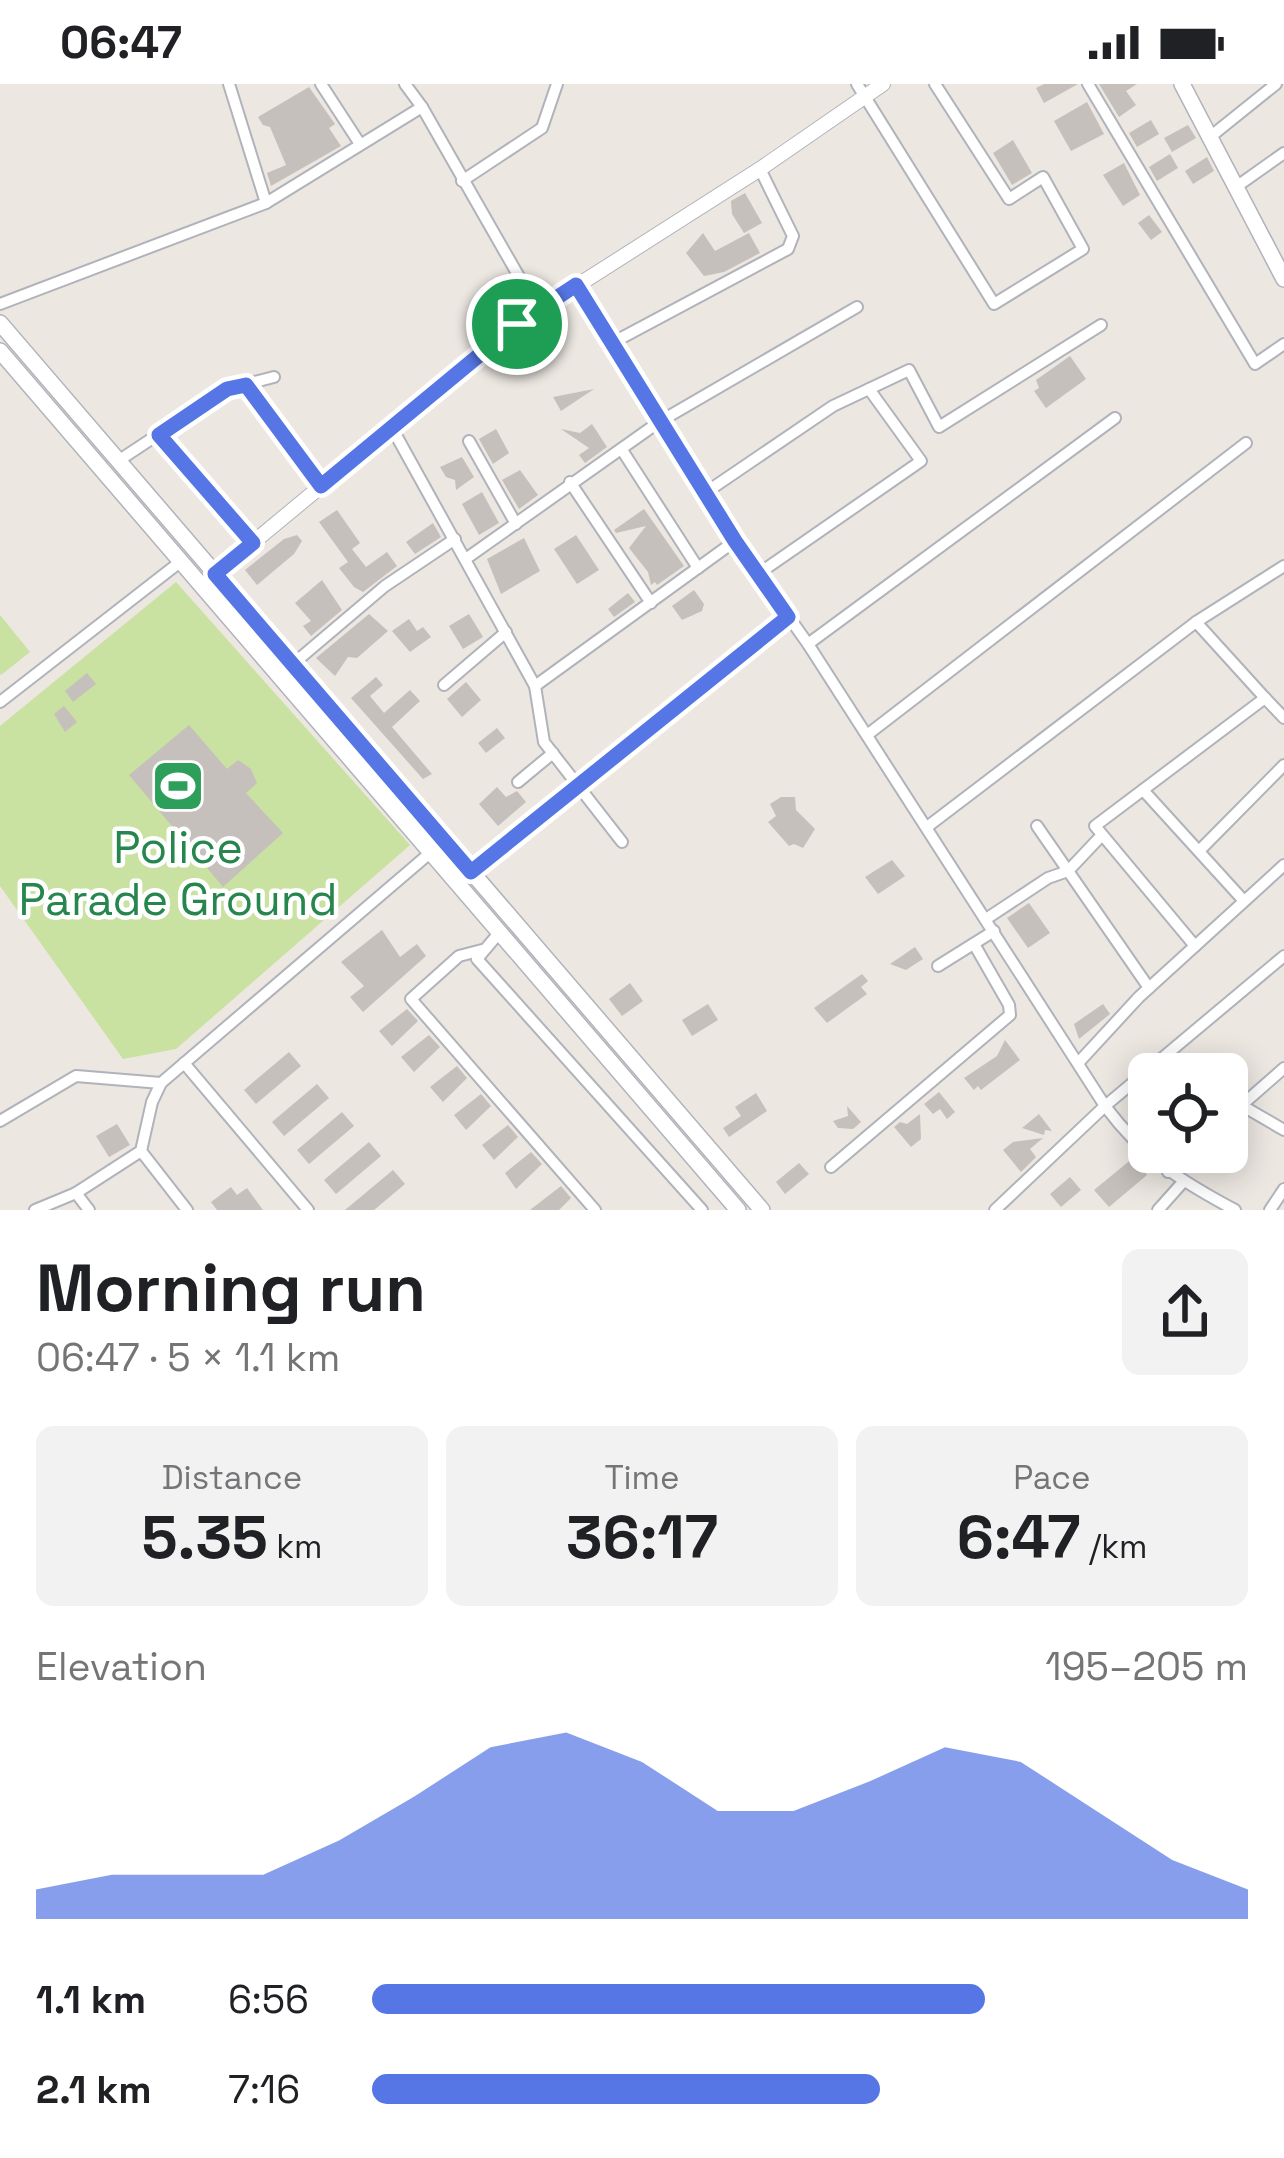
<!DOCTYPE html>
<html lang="en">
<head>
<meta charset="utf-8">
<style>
  :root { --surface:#fff; --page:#f2f2f2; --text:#202124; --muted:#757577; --accent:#5576e4 }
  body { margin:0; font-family:"Space Grotesk",sans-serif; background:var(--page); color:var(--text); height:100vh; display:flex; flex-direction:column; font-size:45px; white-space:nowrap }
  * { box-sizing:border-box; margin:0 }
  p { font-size:39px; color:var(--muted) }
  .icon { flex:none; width:66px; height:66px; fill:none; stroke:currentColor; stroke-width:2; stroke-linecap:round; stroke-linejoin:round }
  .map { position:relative; height:1126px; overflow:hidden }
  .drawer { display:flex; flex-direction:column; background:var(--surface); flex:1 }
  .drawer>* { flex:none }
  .fabs { position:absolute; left:1128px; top:969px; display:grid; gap:24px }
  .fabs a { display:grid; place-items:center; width:120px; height:120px; border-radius:18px; background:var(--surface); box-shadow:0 6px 30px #0003; font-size:60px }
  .pin { position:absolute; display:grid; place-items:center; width:102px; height:102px; color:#fff; margin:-51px; border:6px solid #fff; border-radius:50%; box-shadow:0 3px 12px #0007 }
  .round { display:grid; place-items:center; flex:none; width:126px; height:126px; border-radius:18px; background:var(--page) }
  .overview { display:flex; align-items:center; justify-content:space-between; height:204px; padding:0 36px }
  h1 { font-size:66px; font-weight:600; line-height:90px }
  .metrics { display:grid; grid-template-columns:repeat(3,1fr); gap:18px; height:204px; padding:12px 36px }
  .metrics div { display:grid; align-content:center; border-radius:18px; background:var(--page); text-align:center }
  .metrics b { font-size:60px; font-weight:600 }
  .metrics small { font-size:33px; font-weight:400 }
  .metrics p { font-size:33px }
  .chart { height:336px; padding:24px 36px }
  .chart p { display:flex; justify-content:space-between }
  .chart svg { width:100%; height:216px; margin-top:12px; fill:var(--accent); opacity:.7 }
  ul { padding:0 36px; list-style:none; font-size:39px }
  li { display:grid; grid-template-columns:192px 144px 1fr; align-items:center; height:90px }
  li i { height:30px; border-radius:15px; background:var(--accent) }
  .status { display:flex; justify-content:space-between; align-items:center; height:84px; padding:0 60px; background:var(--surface); direction:ltr }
  .status svg { height:33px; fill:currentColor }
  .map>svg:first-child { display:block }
</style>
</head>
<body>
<div class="status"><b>06:47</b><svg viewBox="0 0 49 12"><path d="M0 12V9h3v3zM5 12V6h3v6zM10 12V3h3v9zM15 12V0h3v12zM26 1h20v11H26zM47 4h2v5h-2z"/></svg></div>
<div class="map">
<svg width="1284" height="1126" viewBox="0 0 1284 1126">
  <rect width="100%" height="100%" fill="#ece7e1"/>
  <g fill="#c9e1a1">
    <polygon points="176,498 410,761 176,965 123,975 0,802 0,642"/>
    <polygon points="0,531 30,568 1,591 0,590"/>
  </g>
  <g fill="#c5c0bc">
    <polygon points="1044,0 1078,0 1044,19 1036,4"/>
    <polygon points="1099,0 1137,0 1126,7 1136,21 1119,33"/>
    <polygon points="309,3 335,40 329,44 341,62 271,102 267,89 286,81 270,43 263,41 258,33"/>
    <polygon points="1087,18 1104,50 1071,67 1054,37"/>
    <polygon points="1151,36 1159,50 1137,63 1129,49"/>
    <polygon points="1188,41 1196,54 1172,68 1164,54"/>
    <polygon points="1013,56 1032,89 1012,101 993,69"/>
    <polygon points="1170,70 1178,84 1157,97 1149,83"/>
    <polygon points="1207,73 1214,87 1193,100 1185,87"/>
    <polygon points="1124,79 1140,111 1123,122 1103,91"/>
    <polygon points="745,109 762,139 744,149 732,130 731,117"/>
    <polygon points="1149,131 1162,148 1151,156 1138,139"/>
    <polygon points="703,149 715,167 749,149 760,169 724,188 704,192 686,169"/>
    <polygon points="1070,272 1086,295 1046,324 1034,307 1039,304 1036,296"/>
    <polygon points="594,305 561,327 553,313"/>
    <polygon points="592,340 607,363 585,379 579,371 589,364 561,345 580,349"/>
    <polygon points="496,345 509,369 493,380 479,355"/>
    <polygon points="462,373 474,393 456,406 455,396 446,393 440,383"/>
    <polygon points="520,386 538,411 519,425 502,396"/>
    <polygon points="482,408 499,439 479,451 462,420"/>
    <polygon points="644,425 684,482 657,501 655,498 651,501 648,488 629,464 646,442 616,449 614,446"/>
    <polygon points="337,426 360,459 352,465 366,483 387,468 397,482 363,508 354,503 339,484 348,478 319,438"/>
    <polygon points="433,439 441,453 415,470 406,458"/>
    <polygon points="297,451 302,457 294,470 257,501 245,486 284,455"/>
    <polygon points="576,451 599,486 577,500 554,465"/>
    <polygon points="524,454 540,487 501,510 487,475"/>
    <polygon points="322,496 342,526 311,552 303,542 311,537 295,519"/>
    <polygon points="694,506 704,520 702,527 682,536 672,522"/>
    <polygon points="628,509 635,518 614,533 608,525"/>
    <polygon points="369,530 388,547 357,574 348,573 335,592 316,574"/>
    <polygon points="469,530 483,553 463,565 449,542"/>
    <polygon points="409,535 417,547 423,543 431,553 410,568 392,547"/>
    <polygon points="87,589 96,600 73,618 65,607"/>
    <polygon points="376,593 383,601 370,612 384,629 410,606 420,617 392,643 432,690 423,695 351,614"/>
    <polygon points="466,598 481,616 462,633 447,615"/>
    <polygon points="64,622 77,638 65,648 54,630"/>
    <polygon points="189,641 227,685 238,676 251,685 257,699 246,709 283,749 223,803 129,691"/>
    <polygon points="497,644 505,654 486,669 478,659"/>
    <polygon points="497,703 506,713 517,707 526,718 498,742 479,720"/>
    <polygon points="781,713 795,713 796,726 815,745 803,764 794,760 789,762 768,738 776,732 770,720"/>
    <polygon points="892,776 905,792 878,810 865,793"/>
    <polygon points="1029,819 1050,849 1028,864 1007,834"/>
    <polygon points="382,846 400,873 417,860 426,872 363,928 350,913 364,902 341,878"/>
    <polygon points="915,863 923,875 906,886 890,880"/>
    <polygon points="862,890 868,897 861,903 867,910 827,939 814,924"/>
    <polygon points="630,899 643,917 622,932 609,915"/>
    <polygon points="708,920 718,936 692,952 682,936"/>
    <polygon points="1103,920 1110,930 1079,955 1074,940"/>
    <polygon points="407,925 418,937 392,962 379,947"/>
    <polygon points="429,951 440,963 414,988 401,973"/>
    <polygon points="1005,956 1020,976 981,1006 978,1002 974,1006 964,994 997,972"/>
    <polygon points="289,968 301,982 256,1020 244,1006"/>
    <polygon points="457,982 467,994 443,1018 430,1003"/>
    <polygon points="317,1000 329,1014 284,1052 272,1038"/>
    <polygon points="939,1008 955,1028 947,1035 940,1025 933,1030 924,1020"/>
    <polygon points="756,1009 767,1027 729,1053 723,1044 741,1032 735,1023"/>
    <polygon points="481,1010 491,1022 466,1046 454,1031"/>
    <polygon points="1149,1012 1149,1046 1133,1025"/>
    <polygon points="847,1022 861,1038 853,1045 838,1044 833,1037 848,1032"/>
    <polygon points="342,1028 354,1042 309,1080 297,1066"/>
    <polygon points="920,1030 921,1055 911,1063 894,1043 900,1038 907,1040"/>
    <polygon points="1039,1030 1052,1047 1045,1046 1044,1051 1022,1044"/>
    <polygon points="117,1040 130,1061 109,1073 96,1052"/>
    <polygon points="508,1041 518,1053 494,1076 482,1061"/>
    <polygon points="1043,1054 1030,1065 1036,1073 1021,1088 1003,1066 1013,1058"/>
    <polygon points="369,1058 381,1072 336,1110 324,1096"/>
    <polygon points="531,1068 542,1080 516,1105 505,1089"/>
    <polygon points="1133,1074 1147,1091 1109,1123 1094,1106"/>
    <polygon points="799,1079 809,1090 785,1110 776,1098"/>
    <polygon points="393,1086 405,1100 374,1126 345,1126"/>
    <polygon points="1070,1093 1081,1106 1061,1123 1050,1110"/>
    <polygon points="561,1102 571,1114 559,1126 530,1126"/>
    <polygon points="231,1103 237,1111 247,1104 263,1126 217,1126 211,1118"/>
  </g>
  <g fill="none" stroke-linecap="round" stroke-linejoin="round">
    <g stroke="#b1b3bb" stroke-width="14">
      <g id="minor">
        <polyline points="229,0 266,119"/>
        <polyline points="321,0 360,60"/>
        <polyline points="857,0 994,220 1083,165 1043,93 1009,115 935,0"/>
        <polyline points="1088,0 1255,280 1284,260"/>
        <polyline points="422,23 538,226"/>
        <polyline points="1210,53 1276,0"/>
        <polyline points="462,97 542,44 557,0"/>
        <polyline points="1236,103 1284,69"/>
        <path d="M576 201 735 457 808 560 1105 1022C1144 1074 1179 1096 1235 1126"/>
        <polyline points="0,220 266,119 422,23 405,0"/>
        <polyline points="612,259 788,165 793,152 760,85"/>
        <polyline points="246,301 321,402"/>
        <polyline points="869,305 909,286 939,343 1101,241"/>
        <polyline points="392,344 535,602 544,658 622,758"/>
        <polyline points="159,351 253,459"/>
        <polyline points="469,357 516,440"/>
        <polyline points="622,366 698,484"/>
        <polyline points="118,377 227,305 274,293"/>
        <polyline points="570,398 651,519"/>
        <polyline points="705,409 833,322 869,305 921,377 758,490"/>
        <polyline points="467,474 659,338 857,223"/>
        <polyline points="1196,538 1265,614"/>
        <polyline points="808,560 1115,334"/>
        <polyline points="293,580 385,502 455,455"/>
        <polyline points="444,601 506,548"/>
        <polyline points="535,602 735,457"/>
        <polyline points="0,618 180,478"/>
        <polyline points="867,651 1246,359"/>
        <polyline points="518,698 553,669"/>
        <polyline points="1143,706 1244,817"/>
        <polyline points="1037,742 1149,904"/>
        <polyline points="927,743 1196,538 1284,482"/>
        <polyline points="1199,767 1284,681"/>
        <polyline points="471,789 788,533"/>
        <polyline points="986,835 1048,794 1068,787 1102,751"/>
        <polyline points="499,849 477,875 702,1126"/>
        <polyline points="1195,862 1095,742 1265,614 1284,634"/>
        <polyline points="482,866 459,872 411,915 595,1126"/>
        <polyline points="938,882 994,847"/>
        <polyline points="1079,978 1139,913 1284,781"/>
        <polyline points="184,979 308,1126"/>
        <polyline points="1241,1021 1284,1046"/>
        <polyline points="1227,1034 1284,984"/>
        <polyline points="0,1037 76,992 161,999"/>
        <polyline points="141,1067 187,1126"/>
        <polyline points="831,1083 1010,931 1009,921 974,860"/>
        <polyline points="1168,1088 1190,1068"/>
        <polyline points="76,1109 89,1126"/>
        <polyline points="35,1126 76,1109 141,1067 152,1018 161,999 430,769"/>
        <polyline points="995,1126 1105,1022 1284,872"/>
        <polyline points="1158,1126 1183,1098"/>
        <polyline points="1270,1126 1284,1105"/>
      </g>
    </g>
    <g stroke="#b1b3bb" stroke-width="16">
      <polyline id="tertiary" points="215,490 517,240 760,85 883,0"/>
    </g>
    <g stroke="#b1b3bb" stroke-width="18">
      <g id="secondary">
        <polyline points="1182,0 1284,195"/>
        <polyline points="0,239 762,1126"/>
        <polyline points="0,267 738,1126"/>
      </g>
    </g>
    <use href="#minor" stroke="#fff" stroke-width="10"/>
    <use href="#tertiary" stroke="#fff" stroke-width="14"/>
    <use href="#secondary" stroke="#fff" stroke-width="15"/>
  </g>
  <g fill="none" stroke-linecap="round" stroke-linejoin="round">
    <g stroke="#fff" stroke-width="24">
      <polygon id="route" points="576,201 735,457 788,533 471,788 215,490 253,459 159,351 227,305 246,301 321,402 517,240"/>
    </g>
    <use href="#route" stroke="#5576e4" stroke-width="15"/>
  </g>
  <defs>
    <g id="stadium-square" transform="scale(2.7)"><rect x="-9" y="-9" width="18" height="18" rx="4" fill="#2e9e5b" stroke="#fff"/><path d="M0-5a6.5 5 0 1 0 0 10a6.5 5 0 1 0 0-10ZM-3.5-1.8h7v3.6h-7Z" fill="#fff"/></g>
  </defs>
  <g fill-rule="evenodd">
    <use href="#stadium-square" x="178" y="702"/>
  </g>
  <g text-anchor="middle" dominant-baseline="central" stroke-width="9" stroke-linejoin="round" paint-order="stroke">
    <g font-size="45" fill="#27864d" stroke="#fff">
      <text x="178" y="763">Police<tspan x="178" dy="52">Parade Ground</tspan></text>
    </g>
  </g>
</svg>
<div class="fabs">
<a><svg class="icon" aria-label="locate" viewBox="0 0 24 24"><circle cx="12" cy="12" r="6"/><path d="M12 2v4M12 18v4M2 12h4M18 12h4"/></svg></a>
</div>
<div class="pin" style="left:517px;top:240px;background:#1e9e55"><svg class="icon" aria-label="arrive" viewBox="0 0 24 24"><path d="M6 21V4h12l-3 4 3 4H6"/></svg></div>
</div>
<section class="drawer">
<div class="overview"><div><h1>Morning run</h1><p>06:47 · 5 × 1.1 km</p></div><a class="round"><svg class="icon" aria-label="share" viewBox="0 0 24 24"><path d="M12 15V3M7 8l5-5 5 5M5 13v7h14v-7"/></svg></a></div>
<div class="metrics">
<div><p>Distance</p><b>5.35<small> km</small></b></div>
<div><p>Time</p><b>36:17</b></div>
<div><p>Pace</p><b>6:47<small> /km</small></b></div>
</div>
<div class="chart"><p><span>Elevation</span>195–205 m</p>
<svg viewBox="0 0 160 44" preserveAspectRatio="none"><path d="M0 44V38L10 35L20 35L30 35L40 28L50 19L60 9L70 6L80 12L90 22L100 22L110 16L120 9L130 12L140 22L150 32L160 38V44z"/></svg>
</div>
<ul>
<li><b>1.1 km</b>6:56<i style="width:70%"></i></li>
<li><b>2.1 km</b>7:16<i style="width:58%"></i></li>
</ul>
</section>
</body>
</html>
